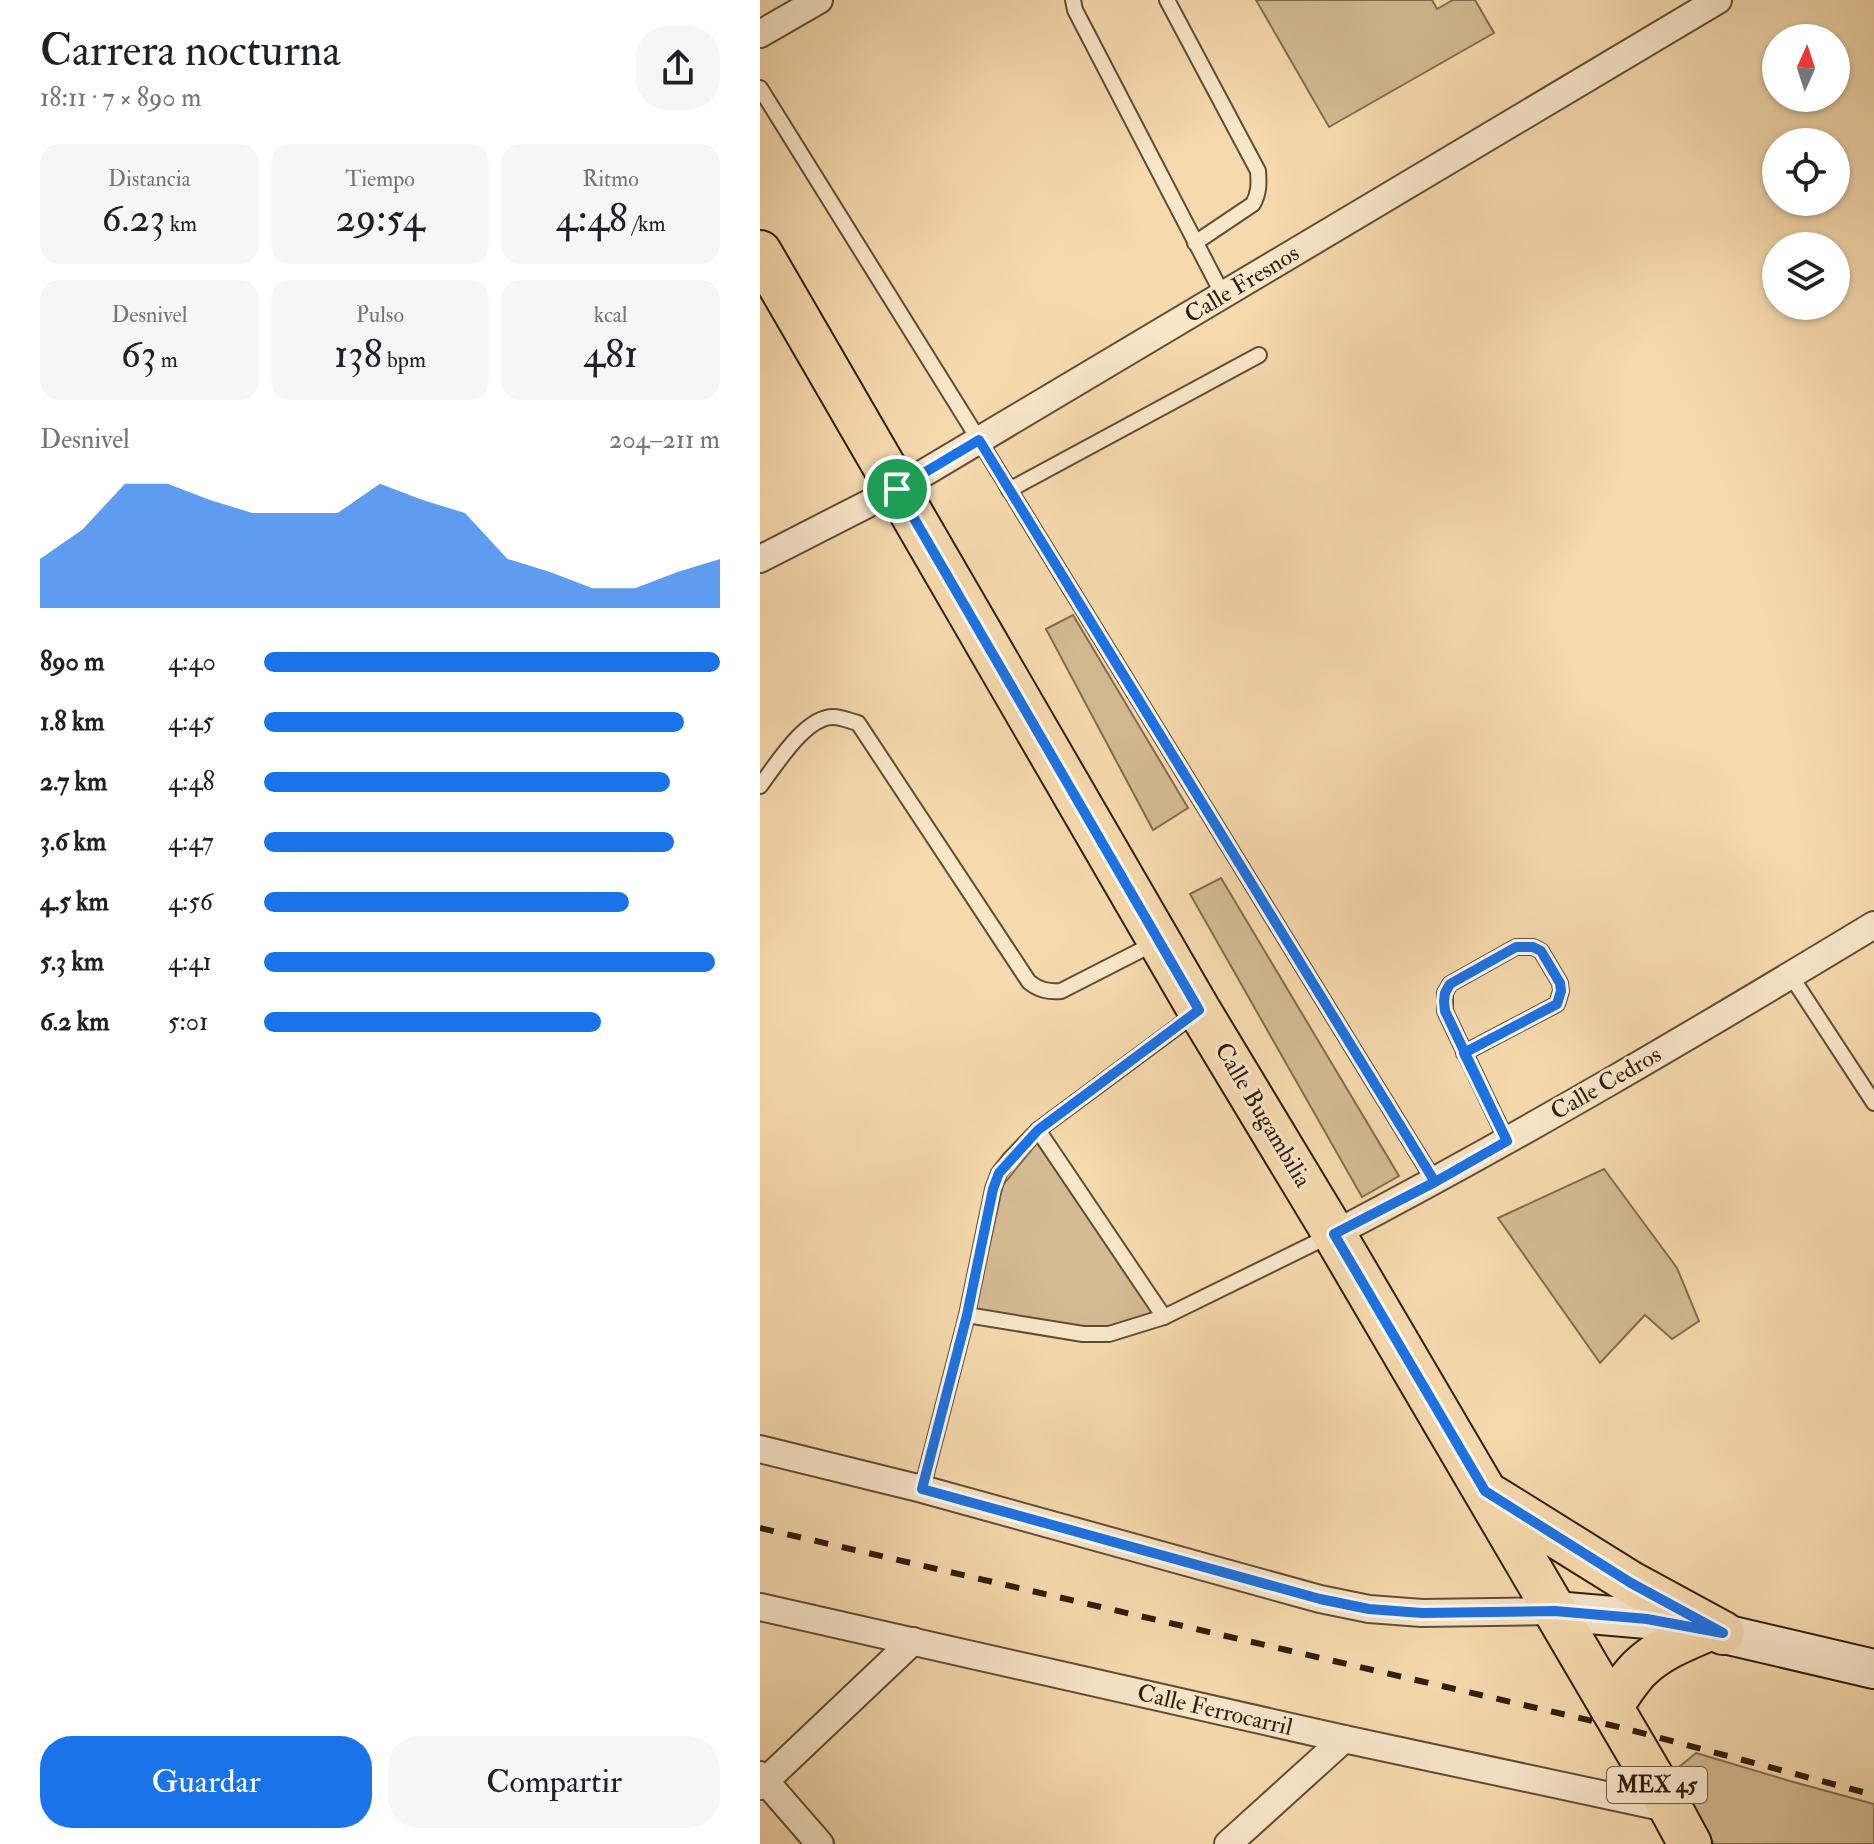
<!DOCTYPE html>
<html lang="es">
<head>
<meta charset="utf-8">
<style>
  :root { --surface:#fff; --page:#f6f6f6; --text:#202124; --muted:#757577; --accent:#1a73e8 }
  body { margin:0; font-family:"IM FELL Double Pica",serif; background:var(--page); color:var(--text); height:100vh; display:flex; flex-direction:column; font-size:30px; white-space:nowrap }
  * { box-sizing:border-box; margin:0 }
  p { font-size:26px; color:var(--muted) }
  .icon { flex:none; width:44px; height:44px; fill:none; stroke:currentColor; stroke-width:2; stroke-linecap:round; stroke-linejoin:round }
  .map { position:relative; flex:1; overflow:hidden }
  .sheet { display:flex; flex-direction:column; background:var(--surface); width:760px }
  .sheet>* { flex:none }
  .needle { width:52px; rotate:3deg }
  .tools { position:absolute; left:1002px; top:24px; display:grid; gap:16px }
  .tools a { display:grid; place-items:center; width:88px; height:88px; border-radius:50%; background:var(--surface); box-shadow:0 2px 6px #0004; font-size:40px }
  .pin { position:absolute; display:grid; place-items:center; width:68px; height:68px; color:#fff; margin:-34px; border:4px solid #fff; border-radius:50%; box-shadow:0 2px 8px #0007 }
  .round { display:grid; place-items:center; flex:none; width:84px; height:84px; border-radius:32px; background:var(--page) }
  .overview { display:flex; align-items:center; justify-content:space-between; height:136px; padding:0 40px }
  h1 { font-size:44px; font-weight:600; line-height:60px }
  .stats { display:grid; grid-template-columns:repeat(3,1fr); gap:12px; height:136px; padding:8px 40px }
  .stats div { display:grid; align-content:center; border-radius:20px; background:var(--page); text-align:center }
  .stats b { font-size:40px; font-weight:600 }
  .stats small { font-size:22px; font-weight:400 }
  .stats p { font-size:22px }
  .chart { height:224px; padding:16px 40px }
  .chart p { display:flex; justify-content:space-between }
  .chart svg { width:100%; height:144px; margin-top:8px; fill:var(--accent); opacity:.7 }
  .button { display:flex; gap:16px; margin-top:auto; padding:16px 40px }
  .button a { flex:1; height:92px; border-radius:32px; background:var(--accent); color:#fff; font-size:32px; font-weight:600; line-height:92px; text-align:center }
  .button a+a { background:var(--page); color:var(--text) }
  ul { padding:0 40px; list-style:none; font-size:26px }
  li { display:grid; grid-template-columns:128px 96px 1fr; align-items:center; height:60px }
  li i { height:20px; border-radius:10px; background:var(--accent) }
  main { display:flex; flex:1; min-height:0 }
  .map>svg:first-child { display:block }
</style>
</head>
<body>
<main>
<section class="sheet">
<div class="overview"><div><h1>Carrera nocturna</h1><p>18:11 · 7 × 890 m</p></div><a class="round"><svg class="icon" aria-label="share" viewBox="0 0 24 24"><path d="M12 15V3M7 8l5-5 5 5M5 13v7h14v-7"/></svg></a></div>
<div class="stats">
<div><p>Distancia</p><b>6.23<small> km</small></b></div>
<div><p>Tiempo</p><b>29:54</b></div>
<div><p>Ritmo</p><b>4:48<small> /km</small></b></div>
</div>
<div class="stats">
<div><p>Desnivel</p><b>63<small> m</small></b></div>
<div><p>Pulso</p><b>138<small> bpm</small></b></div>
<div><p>kcal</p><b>481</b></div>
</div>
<div class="chart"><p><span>Desnivel</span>204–211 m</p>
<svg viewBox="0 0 160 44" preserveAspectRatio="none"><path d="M0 44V29L10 20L20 6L30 6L40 11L50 15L60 15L70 15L80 6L90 11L100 15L110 29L120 33L130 38L140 38L150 33L160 29V44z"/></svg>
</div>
<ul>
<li><b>890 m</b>4:40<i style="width:100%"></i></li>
<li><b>1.8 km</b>4:45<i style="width:92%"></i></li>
<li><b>2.7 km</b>4:48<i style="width:89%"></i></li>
<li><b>3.6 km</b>4:47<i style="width:90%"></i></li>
<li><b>4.5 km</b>4:56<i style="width:80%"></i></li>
<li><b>5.3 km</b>4:41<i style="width:99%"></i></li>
<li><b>6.2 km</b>5:01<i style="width:74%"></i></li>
</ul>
<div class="button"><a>Guardar</a><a>Compartir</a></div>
</section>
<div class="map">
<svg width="1114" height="1844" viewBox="0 0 1114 1844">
  <rect width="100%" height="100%" fill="#f6daae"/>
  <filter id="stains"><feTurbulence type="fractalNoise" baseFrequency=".0025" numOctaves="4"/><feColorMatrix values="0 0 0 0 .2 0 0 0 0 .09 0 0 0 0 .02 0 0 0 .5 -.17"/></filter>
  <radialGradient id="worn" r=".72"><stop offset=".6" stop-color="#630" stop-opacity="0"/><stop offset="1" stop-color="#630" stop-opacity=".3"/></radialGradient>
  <g fill="#d4ba92" stroke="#826c4e" stroke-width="2">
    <polygon points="496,0 672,0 677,9 693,0 715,0 734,33 569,127"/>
    <polygon points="313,615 428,808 393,830 286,629"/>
    <polygon points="461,878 639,1176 602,1197 430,894"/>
    <polygon points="277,1143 396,1316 340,1331 215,1309 243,1185"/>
    <polygon points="844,1169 917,1268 939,1321 912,1339 885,1315 840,1363 738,1218"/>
    <polygon points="936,1753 1030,1781 1114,1804 1114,1844 954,1844 908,1776"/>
  </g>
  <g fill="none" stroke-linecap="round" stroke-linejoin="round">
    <g stroke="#614c34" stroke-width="18">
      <g id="lane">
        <polyline points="313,0 315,10 463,295"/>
        <path d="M407 0 498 171C499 184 499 193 493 204L435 243"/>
        <polyline points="0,88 219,440 675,1182"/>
        <polyline points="249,490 499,355"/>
        <path d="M0 786C16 765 45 717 73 717 81 717 90 721 98 723L269 982C279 990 288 992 301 991L395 943"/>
        <polyline points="1031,976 1114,1103"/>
        <polyline points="704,1053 797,1004 801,991 800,983 781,951 773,947 756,947 690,984 685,993 685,1011 747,1141"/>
        <polyline points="278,1130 404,1317"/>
        <polyline points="207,1315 323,1334 349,1334 404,1317 571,1235"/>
        <polyline points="162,1489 207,1315 233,1189 239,1173 250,1159 278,1130 436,1013"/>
      </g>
    </g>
    <g stroke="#614c34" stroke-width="30">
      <g id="street">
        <polyline points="0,34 59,0"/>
        <polyline points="0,559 137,489 958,0"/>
        <path d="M574 1234C758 1138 937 1032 1114 925"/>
        <polyline points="0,1449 162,1489 560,1599 609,1609 662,1613 795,1611"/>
        <polyline points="0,1607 584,1739 911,1809"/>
        <polyline points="0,1775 60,1844"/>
        <polyline points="0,1786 153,1641"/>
        <polyline points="468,1844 584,1739"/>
      </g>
    </g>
    <g stroke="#2f1d0b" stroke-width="42">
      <polyline id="secondary" points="795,1611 887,1619 947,1630 1114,1669"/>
    </g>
    <g stroke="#2f1d0b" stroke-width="46">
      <g id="primary">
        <polyline points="0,252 439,1010 574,1234 911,1809 930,1844"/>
        <polyline points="733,1497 871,1583 963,1633"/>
        <path d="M851 1707C860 1694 869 1678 881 1667 900 1649 924 1640 947 1630"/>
      </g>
    </g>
    <use href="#lane" stroke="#f9e7ca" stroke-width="14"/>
    <use href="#street" stroke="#f9e7ca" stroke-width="26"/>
    <use href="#secondary" stroke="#f9e7ca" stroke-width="38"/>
    <use href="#primary" stroke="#f6daae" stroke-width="42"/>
    <polyline stroke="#2f1d0b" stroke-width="6" stroke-dasharray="14 14" stroke-linecap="butt" points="0,1528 863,1728 1114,1795"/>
  </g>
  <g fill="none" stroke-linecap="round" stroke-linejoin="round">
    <g stroke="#fff" stroke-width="16">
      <polyline id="route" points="137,489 439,1010 278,1130 239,1173 233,1189 207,1315 162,1489 560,1599 609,1609 662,1613 795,1611 887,1619 963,1633 871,1583 725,1491 574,1234 675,1182 747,1141 704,1053 797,1004 801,991 800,983 781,951 773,947 756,947 690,984 685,993 684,1001 685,1011 747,1141 675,1182 219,440 137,489"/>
    </g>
    <use href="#route" stroke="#1a73e8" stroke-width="10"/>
  </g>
  <g text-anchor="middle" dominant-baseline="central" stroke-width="6" stroke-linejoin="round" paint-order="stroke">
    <rect fill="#f9e7ca" stroke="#6c5a44" stroke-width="2" x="847" y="1767" width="100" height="36" rx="6"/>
    <g font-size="22" font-weight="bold" fill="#2f1d0b">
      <text x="897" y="1785">MEX 45</text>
    </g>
    <g font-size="24" fill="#2f1d0b" stroke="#f9e7ca">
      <text transform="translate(482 284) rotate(-31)">Calle Fresnos</text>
      <text transform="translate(846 1083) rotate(-30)">Calle Cedros</text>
      <text transform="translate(503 1115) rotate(59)">Calle Bugambilia</text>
      <text transform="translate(455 1710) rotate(13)">Calle Ferrocarril</text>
    </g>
  </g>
  <rect width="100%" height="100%" filter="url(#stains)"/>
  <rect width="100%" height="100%" fill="url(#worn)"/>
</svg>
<div class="tools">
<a><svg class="needle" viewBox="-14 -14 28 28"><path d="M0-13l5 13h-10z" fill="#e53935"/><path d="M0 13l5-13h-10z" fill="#757577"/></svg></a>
<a><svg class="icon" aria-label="locate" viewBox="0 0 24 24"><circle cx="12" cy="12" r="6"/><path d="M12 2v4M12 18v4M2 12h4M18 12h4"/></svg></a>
<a><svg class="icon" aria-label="layers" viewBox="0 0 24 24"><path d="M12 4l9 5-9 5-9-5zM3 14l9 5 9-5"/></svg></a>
</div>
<div class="pin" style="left:137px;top:489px;background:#1e9e55"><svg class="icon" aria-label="arrive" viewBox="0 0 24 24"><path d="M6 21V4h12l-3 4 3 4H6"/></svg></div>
</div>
</main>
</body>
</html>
